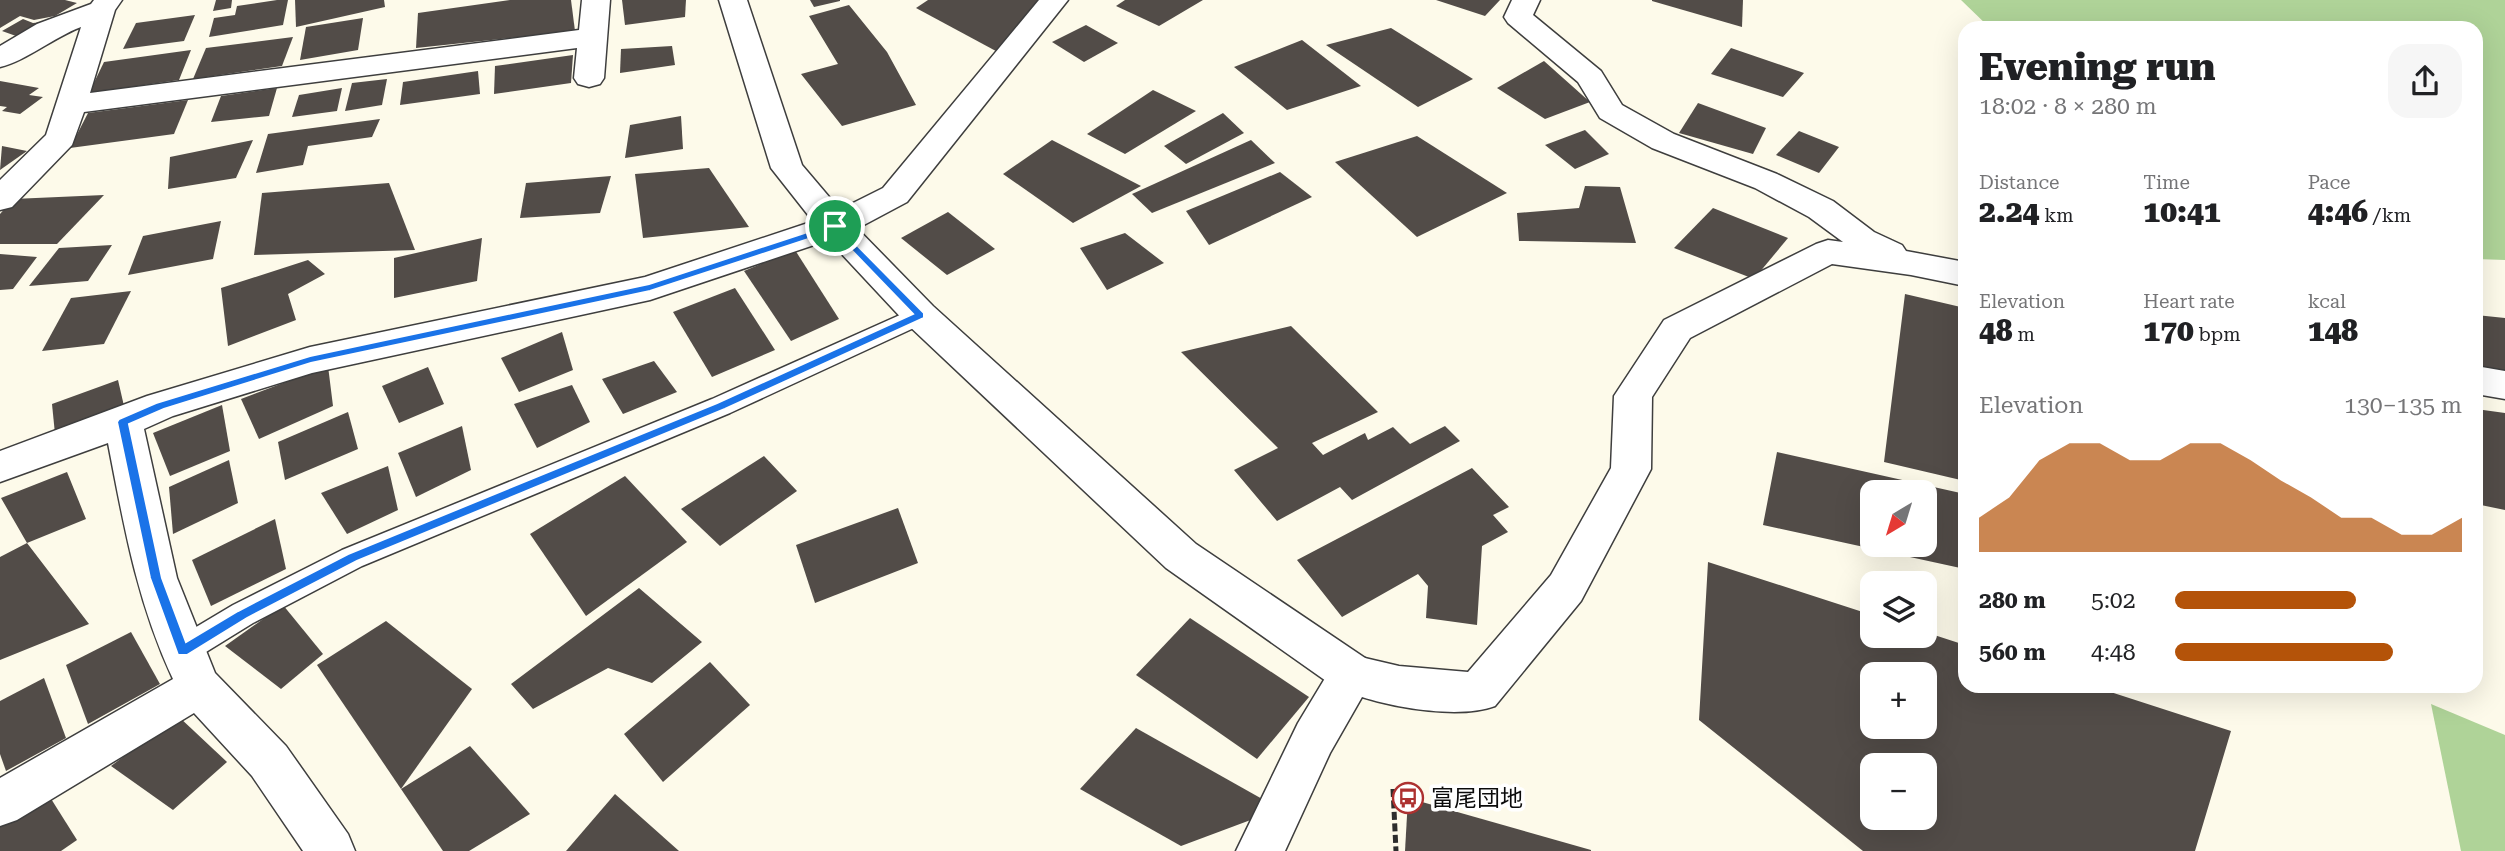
<!DOCTYPE html>
<html lang="en">
<head>
<meta charset="utf-8">
<style>
  :root { --surface:#fff; --page:#f6f6f6; --text:#202124; --muted:#757577; --accent:#b45309 }
  body { margin:0; font-family:"Roboto Serif","Noto Sans JP",serif; background:var(--page); color:var(--text); height:100vh; display:flex; flex-direction:column; font-size:26px; white-space:nowrap }
  * { box-sizing:border-box; margin:0 }
  p { font-size:23px; color:var(--muted) }
  .icon { flex:none; width:38px; height:38px; fill:none; stroke:currentColor; stroke-width:2; stroke-linecap:round; stroke-linejoin:round }
  .map { position:relative; flex:1; overflow:hidden }
  .drawer { position:absolute; left:1958px; top:21px; width:525px; height:672px; display:flex; flex-direction:column; background:var(--surface); border-radius:21px; box-shadow:0 7px 28px #0002 }
  .drawer>* { flex:none }
  .needle { width:46px; rotate:218deg }
  .controls { position:absolute; left:1860px; top:480px; display:grid; gap:14px }
  .controls a { display:grid; place-items:center; width:77px; height:77px; border-radius:14px; background:var(--surface); box-shadow:0 7px 28px #0002; font-size:35px }
  .pin { position:absolute; display:grid; place-items:center; width:60px; height:60px; color:#fff; margin:-30px; border:4px solid #fff; border-radius:50%; box-shadow:0 2px 7px #0007 }
  .round { display:grid; place-items:center; flex:none; width:74px; height:74px; border-radius:21px; background:var(--page) }
  .head { display:flex; align-items:center; justify-content:space-between; height:119px; padding:0 21px }
  h1 { font-size:38px; font-weight:800; line-height:52px }
  .metrics { display:grid; grid-template-columns:repeat(3,1fr); gap:10px; height:119px; padding:7px 21px }
  .metrics div { display:grid; align-content:center }
  .metrics b { font-size:30px; font-weight:800 }
  .metrics small { font-size:19px; font-weight:400 }
  .metrics p { font-size:19px }
  .chart { height:196px; padding:14px 21px }
  .chart p { display:flex; justify-content:space-between }
  .chart svg { width:100%; height:126px; margin-top:7px; fill:var(--accent); opacity:.7 }
  ul { padding:0 21px; list-style:none; font-size:23px }
  li { display:grid; grid-template-columns:112px 84px 1fr; align-items:center; height:52px }
  li i { height:18px; border-radius:9px; background:var(--accent) }
  .map>svg:first-child { display:block }
</style>
</head>
<body>
<div class="map">
<svg width="2505" height="851" viewBox="0 0 2505 851">
  <rect width="100%" height="100%" fill="#fdfaea"/>
  <g fill="#afd398">
    <polygon points="1961,0 2505,0 2505,260 2476,259 2476,28 1990,28"/>
    <polygon points="2431,704 2505,735 2505,851 2461,851"/>
  </g>
  <g fill="#524c48" fill-rule="evenodd">
    <polygon points="0,0 65,0 77,3 55,16 34,20 20,16 0,28"/>
    <polygon points="216,0 232,0 231,8 213,11"/>
    <polygon points="277,0 288,0 283,25 209,37 214,18 235,15 237,6"/>
    <polygon points="295,0 384,0 385,7 296,27"/>
    <polygon points="510,0 571,0 575,31 416,48 418,13"/>
    <polygon points="622,0 686,0 685,17 625,25"/>
    <polygon points="810,0 840,0 840,1 814,7"/>
    <polygon points="928,0 1047,0 1007,57 916,8"/>
    <polygon points="1125,0 1203,0 1159,26 1116,6"/>
    <polygon points="1436,0 1500,0 1485,16"/>
    <polygon points="1652,0 1743,0 1742,27 1652,1"/>
    <polygon points="849,5 887,52 916,105 842,126 801,74 838,64 809,16"/>
    <polygon points="195,15 184,41 123,49 136,23"/>
    <polygon points="363,18 358,50 300,60 306,27"/>
    <polygon points="23,19 33,23 43,22 16,36 2,31"/>
    <polygon points="1086,25 1118,43 1084,62 1052,42"/>
    <polygon points="1391,28 1473,79 1418,107 1326,45"/>
    <polygon points="293,37 282,66 193,79 206,48"/>
    <polygon points="1302,40 1361,86 1287,110 1234,67"/>
    <polygon points="672,46 675,65 620,73 621,49"/>
    <polygon points="1731,48 1804,73 1783,97 1711,74"/>
    <polygon points="191,50 179,80 89,93 104,62"/>
    <polygon points="573,55 571,83 494,94 495,66"/>
    <polygon points="1544,61 1590,102 1545,119 1497,88"/>
    <polygon points="478,71 480,94 400,105 403,82"/>
    <polygon points="387,79 382,105 345,111 352,83"/>
    <polygon points="0,81 39,88 29,95 43,97 20,114 2,111 7,107 0,106"/>
    <polygon points="277,88 269,116 211,122 221,96"/>
    <polygon points="342,88 337,111 292,117 299,95"/>
    <polygon points="1153,90 1196,111 1125,154 1087,134"/>
    <polygon points="188,100 174,134 70,148 88,113"/>
    <polygon points="1698,103 1766,128 1753,154 1679,133"/>
    <polygon points="1223,113 1244,133 1186,164 1164,146"/>
    <polygon points="681,116 683,149 625,158 630,125"/>
    <polygon points="380,119 372,137 308,146 303,165 256,173 268,134"/>
    <polygon points="1585,130 1609,154 1575,169 1545,145"/>
    <polygon points="1799,131 1839,147 1819,173 1776,155"/>
    <polygon points="1417,136 1507,193 1417,237 1335,162"/>
    <polygon points="253,140 236,178 168,189 170,157"/>
    <polygon points="1052,140 1141,186 1073,223 1003,174"/>
    <polygon points="1251,140 1275,163 1152,213 1132,194"/>
    <polygon points="2,146 27,151 0,170"/>
    <polygon points="709,168 749,227 643,238 635,174"/>
    <polygon points="1280,172 1312,197 1209,245 1186,211"/>
    <polygon points="611,176 600,213 520,218 526,183"/>
    <polygon points="389,183 415,250 254,255 262,193"/>
    <polygon points="1585,186 1620,187 1636,243 1519,241 1517,213 1579,208"/>
    <polygon points="104,195 57,244 0,244 0,214 13,199"/>
    <polygon points="1713,208 1788,238 1754,279 1674,248"/>
    <polygon points="948,212 995,249 947,275 901,238"/>
    <polygon points="221,221 213,259 128,275 143,236"/>
    <polygon points="1125,233 1164,263 1107,290 1080,248"/>
    <polygon points="482,238 477,281 394,298 394,258"/>
    <polygon points="112,245 88,281 29,286 59,248"/>
    <polygon points="795,250 839,319 791,341 744,271"/>
    <polygon points="0,254 37,257 13,289 0,290"/>
    <polygon points="308,260 325,274 288,294 296,320 228,346 221,288"/>
    <polygon points="735,288 775,350 712,377 673,312"/>
    <polygon points="131,291 104,344 42,351 71,298"/>
    <polygon points="1905,294 1965,308 1965,481 1884,462"/>
    <polygon points="2476,315 2505,318 2505,379 2476,375"/>
    <polygon points="1291,326 1378,412 1312,443 1323,455 1365,433 1368,440 1393,427 1410,444 1445,426 1460,441 1352,500 1340,487 1277,521 1234,470 1278,448 1181,352"/>
    <polygon points="562,332 573,370 519,392 501,358"/>
    <polygon points="654,361 677,392 623,414 602,379"/>
    <polygon points="328,366 333,406 259,439 241,399"/>
    <polygon points="428,367 444,404 399,423 382,386"/>
    <polygon points="118,380 124,406 55,434 52,404"/>
    <polygon points="572,385 590,422 537,448 514,404"/>
    <polygon points="222,405 230,451 170,476 153,433"/>
    <polygon points="2476,409 2505,413 2505,510 2476,504"/>
    <polygon points="348,412 358,449 285,480 278,442"/>
    <polygon points="462,426 471,470 416,497 398,453"/>
    <path d="M1777 452 1965 494V569L1763 525ZM1872 492H1925V544H1872Z"/>
    <polygon points="764,456 797,491 720,546 681,509"/>
    <polygon points="229,460 238,503 173,534 169,487"/>
    <polygon points="388,466 398,510 347,534 321,493"/>
    <polygon points="1472,468 1509,507 1493,515 1508,532 1482,546 1477,625 1426,618 1428,586 1418,574 1342,617 1297,560"/>
    <polygon points="67,472 86,519 27,543 89,624 0,660 0,557 27,543 1,498"/>
    <polygon points="625,476 687,542 586,616 530,534"/>
    <polygon points="898,508 918,563 815,603 796,545"/>
    <polygon points="275,519 286,569 211,606 192,560"/>
    <path d="M1708 562 1872 615V635H1925V632L1965 645V686H2092L2231 731 2195 851H1863L1699 720ZM1872 674H1925V726H1872ZM1872 765H1925V817H1872Z"/>
    <polygon points="639,588 702,642 652,683 608,668 533,709 511,684"/>
    <polygon points="283,605 323,654 281,689 225,646"/>
    <polygon points="1190,618 1309,697 1257,759 1136,675"/>
    <polygon points="386,621 472,689 401,789 317,665"/>
    <polygon points="131,632 160,684 88,724 66,665"/>
    <polygon points="710,662 750,705 663,782 624,734"/>
    <polygon points="44,678 66,738 6,771 0,754 0,701"/>
    <polygon points="178,716 227,762 173,810 111,766"/>
    <polygon points="1136,728 1280,809 1181,846 1080,789"/>
    <polygon points="470,746 530,814 469,851 443,851 401,789"/>
    <polygon points="48,794 77,840 61,851 0,851 0,824"/>
    <polygon points="615,794 679,851 566,851"/>
    <polygon points="1408,798 1591,850 1591,851 1405,851"/>
  </g>
  <g fill="none" stroke-linecap="round" stroke-linejoin="round">
    <g stroke="#3e3e3e" stroke-width="3">
      <polygon id="service" points="920,306 929,309 932,315 929,321 730,413 362,566 253,623 193,660 182,664 171,660 167,651 171,642 233,605 342,550 712,399"/>
    </g>
    <g stroke="#3e3e3e" stroke-width="3">
      <g id="minor">
        <path d="M94 0H122L115 10 90 93 579 30 582 0H610L604 78 600 84 589 87 578 84 574 78 577 48 84 112 72 145 12 207 0 210V180L46 135 81 27C54 37 26 61 0 67V46L37 24 91 4Z"/>
        <path d="M1039 0H1068L907 202 847 234 650 300 312 373 173 416 144 429 177 578 215 673 286 746 348 834 355 851H303L252 776 194 713 17 820 0 826V778L173 679C137 602 124 526 108 443L0 482V451L147 396 310 347 645 277 823 218 883 188Z"/>
        <path d="M1512 0H1540L1533 15 1601 71 1622 105 1674 134 1777 174 1833 201 1874 232 1902 245 1906 251 1965 262V286L1911 275 1832 264 1690 338 1652 397 1651 469 1581 601 1495 706C1460 719 1397 708 1362 697L1330 753 1285 851H1236L1298 723 1336 660 1352 655 1399 666 1468 672 1551 575 1611 468 1614 396 1664 320 1816 244 1828 240 1843 242 1809 217 1755 188 1652 148 1600 118 1578 82 1508 23 1504 17Z"/>
        <polygon points="2476,366 2505,371 2505,399 2476,394"/>
      </g>
    </g>
    <g stroke="#3e3e3e" stroke-width="3">
      <polygon id="tertiary" points="719,0 747,0 802,165 847,218 933,306 1196,544 1368,660 1374,674 1368,688 1352,693 1336,688 1166,568 907,324 823,234 771,168"/>
    </g>
    <polyline stroke="#2d2d2d" stroke-width="5" stroke-dasharray="8 3.5" stroke-linecap="butt" points="1393,789 1396,851"/>
    <use href="#service" fill="#fff" fill-rule="evenodd"/>
    <use href="#minor" fill="#fff" fill-rule="evenodd"/>
    <use href="#tertiary" fill="#fff" fill-rule="evenodd"/>
  </g>
  <path fill="#1a73e8" stroke="#fff" stroke-width="2" fill-rule="evenodd" d="M835 223 924 313V318L725 409 357 561 247 618 187 655H178L150 578 117 422 119 419 156 403 310 356 649 284ZM833 231 913 314 717 403 348 554 238 611 186 642 162 578 129 424 164 409 311 363 650 291Z"/>
  <defs>
    <g id="bus-ring" transform="scale(1.575)"><circle r="9.5" fill="#fff" stroke="#ad3130" stroke-width="1.5"/><path d="M-5-6H5V4H4V6H2V4H-2V6H-4V4H-5ZM-3.5-4V0h7V-4ZM-3.5 1.2v1.5H-2V1.2ZM2 1.2v1.5H3.5V1.2Z" fill="#ad3130"/></g>
  </defs>
  <g fill-rule="evenodd">
    <use href="#bus-ring" x="1408" y="798"/>
  </g>
  <g text-anchor="middle" dominant-baseline="central" stroke-width="7" stroke-linejoin="round" paint-order="stroke">
    <g font-size="23" fill="#0b0b0b" stroke="#fff" text-anchor="start">
      <text x="1431" y="798">富尾団地</text>
    </g>
  </g>
</svg>
<div class="controls">
<a><svg class="needle" viewBox="-14 -14 28 28"><path d="M0-13l5 13h-10z" fill="#e53935"/><path d="M0 13l5-13h-10z" fill="#757577"/></svg></a>
<a><svg class="icon" aria-label="layers" viewBox="0 0 24 24"><path d="M12 4l9 5-9 5-9-5zM3 14l9 5 9-5"/></svg></a>
<a>+</a>
<a>−</a>
</div>
<div class="pin" style="left:835px;top:226px;background:#1e9e55"><svg class="icon" aria-label="arrive" viewBox="0 0 24 24"><path d="M6 21V4h12l-3 4 3 4H6"/></svg></div>
<section class="drawer">
<div class="head"><div><h1>Evening run</h1><p>18:02 · 8 × 280 m</p></div><a class="round"><svg class="icon" aria-label="share" viewBox="0 0 24 24"><path d="M12 15V3M7 8l5-5 5 5M5 13v7h14v-7"/></svg></a></div>
<div class="metrics">
<div><p>Distance</p><b>2.24<small> km</small></b></div>
<div><p>Time</p><b>10:41</b></div>
<div><p>Pace</p><b>4:46<small> /km</small></b></div>
</div>
<div class="metrics">
<div><p>Elevation</p><b>48<small> m</small></b></div>
<div><p>Heart rate</p><b>170<small> bpm</small></b></div>
<div><p>kcal</p><b>148</b></div>
</div>
<div class="chart"><p><span>Elevation</span>130–135 m</p>
<svg viewBox="0 0 160 44" preserveAspectRatio="none"><path d="M0 44V32L10 25L20 12L30 6L40 6L50 12L60 12L70 6L80 6L90 12L100 19L110 25L120 32L130 32L140 38L150 38L160 32V44z"/></svg>
</div>
<ul>
<li><b>280 m</b>5:02<i style="width:63%"></i></li>
<li><b>560 m</b>4:48<i style="width:76%"></i></li>
</ul>
</section>
</div>
</body>
</html>
